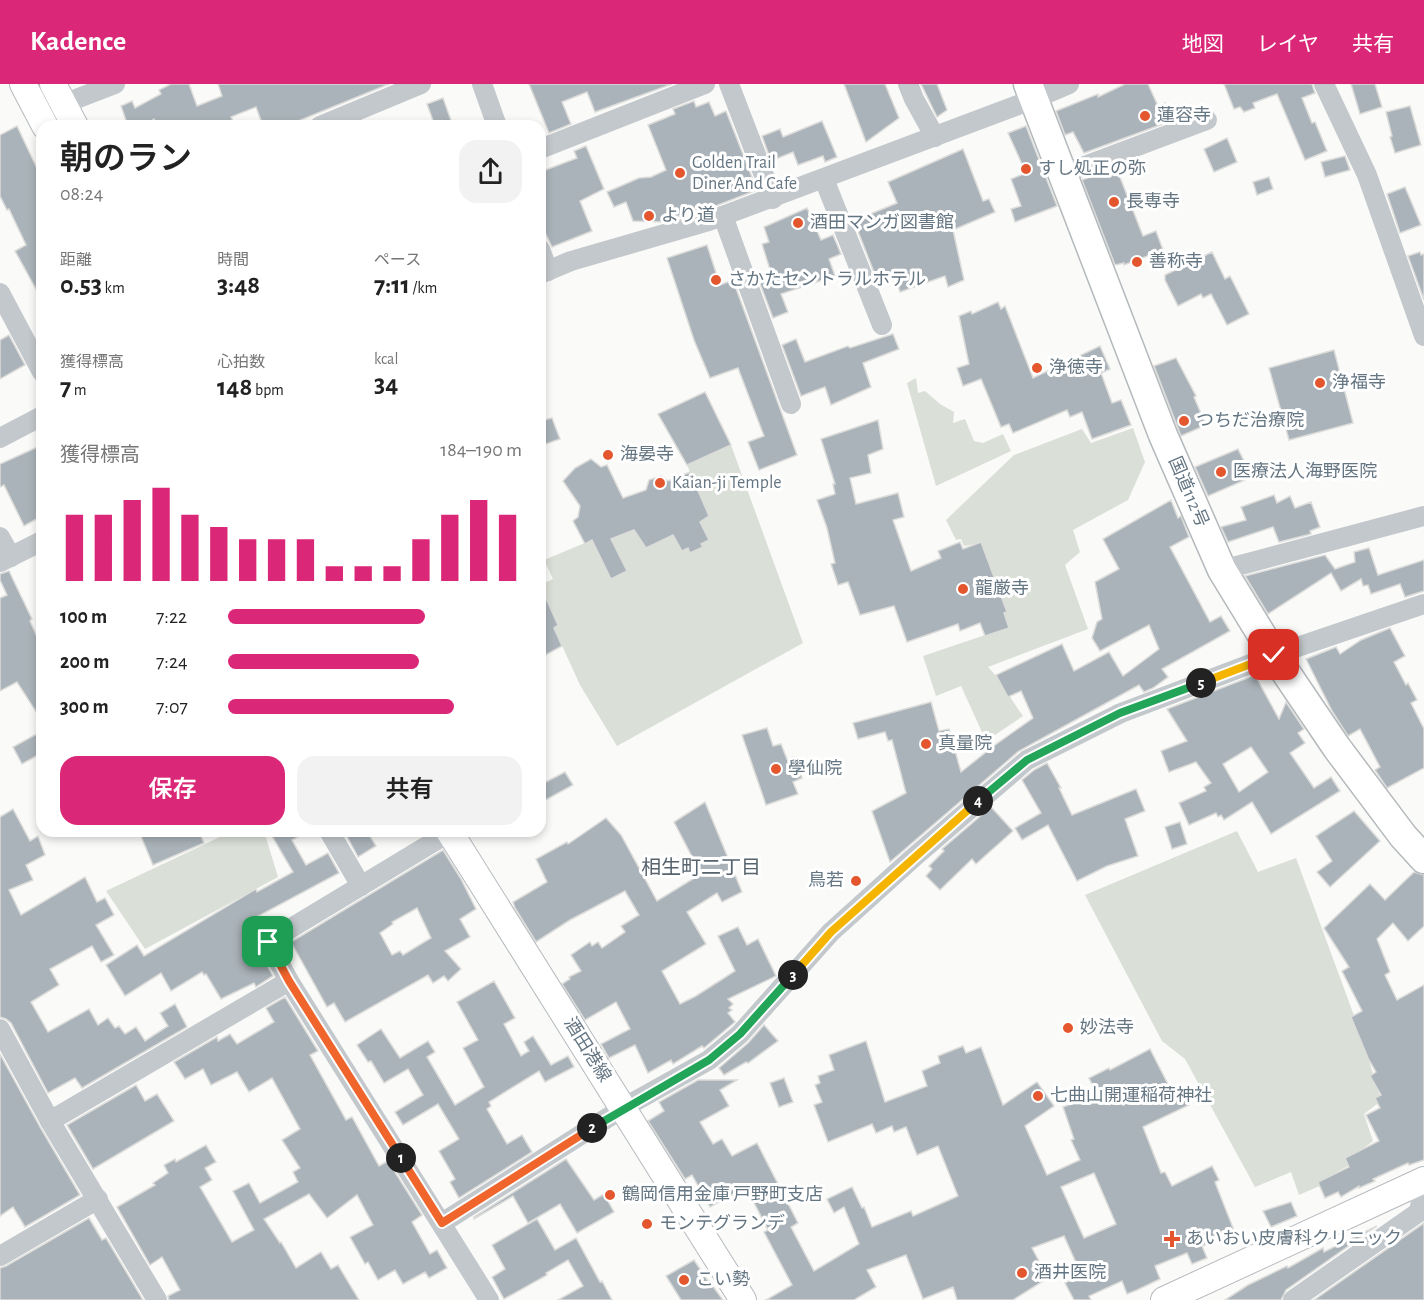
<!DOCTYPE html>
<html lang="ja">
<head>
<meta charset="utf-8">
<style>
  :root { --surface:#fff; --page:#f2f2f2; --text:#222; --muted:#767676; --accent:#db2777 }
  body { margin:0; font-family:"Alegreya Sans","Noto Sans JP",sans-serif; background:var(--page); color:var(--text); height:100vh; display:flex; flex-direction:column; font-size:22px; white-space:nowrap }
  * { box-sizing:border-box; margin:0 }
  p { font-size:20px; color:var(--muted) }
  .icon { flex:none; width:33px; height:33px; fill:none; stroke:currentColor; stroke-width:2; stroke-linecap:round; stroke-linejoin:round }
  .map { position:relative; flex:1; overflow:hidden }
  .drawer { position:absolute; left:36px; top:36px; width:510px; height:717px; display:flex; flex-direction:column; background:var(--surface); border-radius:18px; box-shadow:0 3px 9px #0003 }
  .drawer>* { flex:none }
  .pin { position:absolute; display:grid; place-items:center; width:51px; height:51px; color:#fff; margin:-26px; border-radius:12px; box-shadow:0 3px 9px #0006 }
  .km { position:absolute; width:30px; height:30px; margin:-15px; border-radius:50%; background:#222; color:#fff; font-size:16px; line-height:30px; text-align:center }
  .round { display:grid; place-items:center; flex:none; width:63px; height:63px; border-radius:18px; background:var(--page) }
  .headline { display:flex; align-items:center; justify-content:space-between; height:102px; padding:0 24px }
  h1 { font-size:33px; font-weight:600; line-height:45px }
  .figures { display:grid; grid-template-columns:repeat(3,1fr); gap:9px; height:102px; padding:6px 24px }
  .figures div { display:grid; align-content:center }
  .figures b { font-size:26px; font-weight:600 }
  .figures small { font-size:16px; font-weight:400 }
  .figures p { font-size:16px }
  .chart { height:168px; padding:12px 24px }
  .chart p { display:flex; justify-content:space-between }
  .chart svg { width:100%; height:108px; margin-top:6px; stroke:var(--accent); stroke-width:6 }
  .primary-button { display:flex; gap:12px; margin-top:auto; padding:12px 24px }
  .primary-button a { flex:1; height:69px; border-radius:18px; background:var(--accent); color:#fff; font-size:24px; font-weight:600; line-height:69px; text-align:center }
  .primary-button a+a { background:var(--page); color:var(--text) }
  ul { padding:0 24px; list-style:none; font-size:20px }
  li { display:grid; grid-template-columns:96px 72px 1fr; align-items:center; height:45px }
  li i { height:15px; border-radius:8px; background:var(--accent) }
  header { display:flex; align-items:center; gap:36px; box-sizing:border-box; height:84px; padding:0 30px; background:var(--accent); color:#fff }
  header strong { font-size:28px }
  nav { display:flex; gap:33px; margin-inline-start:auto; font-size:21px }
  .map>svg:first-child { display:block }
</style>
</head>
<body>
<header>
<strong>Kadence</strong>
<nav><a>地図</a><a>レイヤ</a><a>共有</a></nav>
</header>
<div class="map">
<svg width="1424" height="1216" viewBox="0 0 1424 1216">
  <rect width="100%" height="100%" fill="#fafaf8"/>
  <g fill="#dadfd7">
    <polygon points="916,294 918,309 925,307 940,320 954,328 953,339 965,335 974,357 983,359 1003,350 1011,367 936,402 907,299"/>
    <path d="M1133 344 1145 378 1128 416 1073 446 1080 468 1065 481 1088 545 988 583C1002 597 1011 616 1023 632L986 657 961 602 936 612 923 572 1009 543 1004 529 1007 527 981 459 964 462 961 455 956 456 946 436 1014 371 1082 345 1091 359Z"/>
    <polygon points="731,361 803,559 617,662 580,601 554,544 558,540 540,501 553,495 544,476 592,456 611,495 611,455 634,446 673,451 682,467 688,464 691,469 702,462 701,460 709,456 700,438 709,432 687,381"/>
    <polygon points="220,747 264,747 278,793 145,865 106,807 222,752"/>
    <polygon points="1237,747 1258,788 1296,774 1363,956 1381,1017 1364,1030 1373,1057 1360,1067 1353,1079 1328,1093 1331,1097 1299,1111 1291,1088 1255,1103 1185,975 1162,957 1085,811"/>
  </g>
  <g fill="#aab3b9" stroke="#dcdcda" stroke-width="1.5" fill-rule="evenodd">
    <polygon points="171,0 189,0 197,22 222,12 218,0 389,0 286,42 263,42 256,23 231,33 235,42 157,42 154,35 143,42 128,42 121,22 132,17 135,24 161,10 159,6"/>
    <polygon points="529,0 672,0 595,28 587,8 562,18 571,40 549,49"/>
    <polygon points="844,0 885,0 899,34 866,58"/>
    <polygon points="921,0 937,0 947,26 937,33"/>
    <polygon points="1125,0 1148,0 1158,22 1165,19 1171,37 1084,69 1073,48 1065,51 1056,27 1098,10 1098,13"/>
    <polygon points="1224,0 1312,0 1315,9 1302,14 1312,39 1315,38 1327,67 1305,76 1277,10 1253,19 1255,24 1244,28 1240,23 1234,25"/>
    <polygon points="1351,0 1375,0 1382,23 1360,30"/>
    <polygon points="443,14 453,42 435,42 427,20"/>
    <polygon points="694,17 696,23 709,18 715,32 726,27 757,106 705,126 696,128 695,125 664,138 633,137 626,118 614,123 607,108 639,94 651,93 666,86 648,41 675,30 673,25"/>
    <polygon points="1410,22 1421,61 1395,69 1390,53 1392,52 1386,28"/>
    <polygon points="822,37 837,73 825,78 823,72 798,81 793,68 771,77 762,52 780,45 783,53"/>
    <polygon points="17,42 42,95 42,216 15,167 26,161 9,125 7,126 0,112 0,51"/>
    <polygon points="1026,42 1057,122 1015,138 1011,125 1021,122 1011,95 1026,89 1008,49"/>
    <polygon points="1227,54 1237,78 1214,88 1204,65"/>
    <polygon points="586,62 604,105 580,117 592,147 552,163 540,138 540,88 577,74 574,67"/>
    <polygon points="963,65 983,117 989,115 995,128 953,146 964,196 948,203 945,192 900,208 896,195 879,201 852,132 861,129 863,133 897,119 888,98"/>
    <polygon points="1345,72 1350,86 1325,93 1321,78"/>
    <polygon points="1116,83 1143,152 1156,147 1163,166 1124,181 1124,179 1115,181 1082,96"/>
    <polygon points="1269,93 1273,105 1257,111 1253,98"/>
    <polygon points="1405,103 1421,141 1400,149 1387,110"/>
    <polygon points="807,124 821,156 833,151 841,170 829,175 835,192 781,210 788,228 773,234 759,197 772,192 762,160 769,158 764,143"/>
    <polygon points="707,161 720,201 733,196 797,371 759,386 748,358 764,352 738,284 710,294 694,256 667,174"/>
    <polygon points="1212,168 1225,195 1230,192 1249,230 1227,241 1211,210 1203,214 1201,210 1178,222 1165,196 1165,191"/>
    <polygon points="1420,168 1421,171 1424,170 1424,216 1408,172"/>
    <polygon points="998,218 1001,225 1005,222 1033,294 1100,262 1110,285 1101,289 1112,319 1121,316 1131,341 1092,355 1082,328 1070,333 1067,326 1013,349 1009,340 1001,343 981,295 963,302 957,284 969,280 959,232 971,227 972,230"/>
    <polygon points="893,250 899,265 863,279 871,303 831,321 825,303 801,312 782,261 796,255 805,278 848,262 850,264"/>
    <polygon points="9,251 25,281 0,295 0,256"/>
    <polygon points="1334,266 1353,339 1289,356 1269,284"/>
    <polygon points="1176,274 1196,312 1194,313 1206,341 1181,352 1154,282"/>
    <polygon points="705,308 731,361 687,381 658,330"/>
    <polygon points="552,334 560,355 540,362 540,337"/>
    <polygon points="878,336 883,365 868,371 871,389 850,394 856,420 898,409 904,433 893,436 911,487 941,474 938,467 960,458 963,465 981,458 1007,528 1004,529 1009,544 985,552 980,539 960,547 958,540 907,558 894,522 860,531 848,498 838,501 831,480 835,479 827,444 817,416 835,410 833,400 835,400 821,355"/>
    <polygon points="42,361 42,432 24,442 4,401 0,403 0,380"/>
    <polygon points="1238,365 1252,393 1208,412 1195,383"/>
    <polygon points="591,375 601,383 607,381 623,414 646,406 649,396 661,392 668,397 690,388 709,432 700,438 709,456 701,460 703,463 690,469 688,464 682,467 673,451 646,464 634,446 611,455 627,487 611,495 592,456 585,460 573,437 578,433 580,422 563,397 575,384"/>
    <polygon points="1274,411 1277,419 1290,412 1295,424 1311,418 1320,443 1310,447 1311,450 1279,458 1273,443 1228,458 1221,443 1246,436 1241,423"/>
    <polygon points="1171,416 1178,434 1181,432 1189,453 1170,463 1210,538 1221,532 1230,547 1162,585 1168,593 1153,604 1144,608 1139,601 1019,667 890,778 872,727 906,709 892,656 888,657 885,648 858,655 853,639 931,618 939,647 949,645 961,688 995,661 1033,634 1021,607 1008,613 996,591 1062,560 1074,587 1109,568 1123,592 1159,565 1149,541 1100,567 1092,554 1097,538 1102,535 1095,498 1119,485 1103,455"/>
    <polygon points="1369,464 1378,491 1424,476 1424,507 1405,513 1400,500 1371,510 1368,501 1363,502 1361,495 1341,507 1331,489 1268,530 1245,492 1325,471 1335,485 1355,478 1354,468"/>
    <polygon points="9,487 32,535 30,537 42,564 42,637 17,598 0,607 0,514 7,511 0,496 0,490"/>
    <polygon points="540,501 558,541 554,544 562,562 540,574"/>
    <polygon points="1390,544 1405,572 1394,578 1406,601 1408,599 1417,616 1411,619 1424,645 1424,684 1387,704 1375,686 1380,683 1360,645 1348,652 1332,627 1306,575 1336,563 1340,570 1361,556"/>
    <path d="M1255 591 1279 635 1286 618 1304 645 1298 649 1305 659 1290 669 1314 704 1331 693 1340 707 1271 750 1252 718 1224 736 1221 731 1218 733 1216 729 1189 741 1179 719 1206 707 1204 703 1211 699 1196 678 1169 688 1161 667 1187 657 1167 625ZM1251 663 1268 688 1239 708 1223 680Z"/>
    <polygon points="767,644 773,662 781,660 787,675 794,673 802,694 793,698 798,710 766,721 742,651"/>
    <polygon points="42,647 42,669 22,680 13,663"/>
    <polygon points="1047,679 1061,704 1059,704 1072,731 1136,705 1145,727 1125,735 1138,772 1107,782 1077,797 1048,741 1022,756 1015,744 1041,729 1022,696 1034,686"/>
    <polygon points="565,688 573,701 540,719 540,701"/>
    <polygon points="705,718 742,808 722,818 717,809 687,828 706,860 662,887 680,920 696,912 735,887 718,852 738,843 747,861 758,855 776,892 728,915 733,920 729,924 732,926 728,929 735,938 704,964 702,962 673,980 671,976 648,989 635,961 609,974 601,960 630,945 616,918 585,936 562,900 570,895 569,893 581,887 571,871 590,858 592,862 598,858 602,864 625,848 621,842 639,831 625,807 570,836 536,858 515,824 513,818 547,798 536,775 567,758 568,760 606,734 621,751 657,817 701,790 674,738"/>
    <polygon points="991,723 1013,747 976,780 972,775 940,806 926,792 932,785 929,782 944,767 942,765"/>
    <polygon points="13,725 30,757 38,752 45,771 26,781 33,796 9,806 21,831 85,793 97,818 105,814 114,831 96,841 114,871 101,878 92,862 50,885 59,901 31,918 48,948 89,925 98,941 108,934 115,944 119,942 125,950 136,943 145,957 168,942 160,929 175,920 187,943 82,1004 75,994 48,1009 11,939 6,935 0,933 0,733"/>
    <polygon points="1354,727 1380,757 1330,803 1317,788 1332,777 1316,752"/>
    <polygon points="1180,738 1187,760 1172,765 1165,743"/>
    <polygon points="147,747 199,747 204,759 153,781 140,750"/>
    <polygon points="269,747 309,747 292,756 306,781 328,769 339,789 249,837 258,852 257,864 273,892 256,903 254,899 221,915 206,890 204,891 202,888 171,907 161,889 125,912 106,881 137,861 144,872 256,805 257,808 293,788"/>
    <polygon points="344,747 367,747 376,762 358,773"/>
    <path d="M443 766 461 795 476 825 460 835 470 853 445 867 461 885 448 897 444 892 433 899 428 891 345 938 334 919 327 923 291 858ZM417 824 431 854 403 871 400 867 392 871 380 849 393 840 392 838Z"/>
    <polygon points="1414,788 1424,791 1424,842 1408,857 1393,839 1377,855 1390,888 1385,891 1397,916 1424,901 1424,1076 1409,1081 1408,1079 1373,1095 1375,1097 1359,1104 1359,1102 1341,1113 1338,1108 1325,1114 1318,1098 1349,1083 1345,1074 1379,1057 1366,1031 1380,1024 1375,1014 1381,1011 1370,992 1376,988 1368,974 1351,933 1362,927 1342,887 1349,883 1324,844 1370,800 1385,816"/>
    <polygon points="494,897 515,934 504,940 521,972 529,967 524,958 533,952 551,981 568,972 574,983 545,998 539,987 489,1018 491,1022 487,1025 507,1060 522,1051 532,1068 459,1114 450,1098 455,1095 439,1067 459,1055 438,1020 403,1041 395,1028 423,1011 408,985 384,999 371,977 368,978 357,961 381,945 400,974 428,957 435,968 427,973 455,1021 484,1003 463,964 478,956 457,918"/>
    <polygon points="285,913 318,967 310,971 346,1036 352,1033 379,1082 388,1077 422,1131 412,1138 430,1170 437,1166 447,1184 429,1194 425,1188 403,1200 395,1186 378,1196 368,1178 365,1180 350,1153 373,1141 357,1111 327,1134 309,1110 264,1135 280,1159 281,1158 296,1184 321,1168 331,1185 338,1181 359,1216 169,1216 168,1212 180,1206 162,1173 150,1181 117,1123 155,1101 153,1099 168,1089 164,1081 175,1075 176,1078 206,1061 216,1078 205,1084 212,1096 200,1103 232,1158 254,1146 233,1107 249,1099 260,1119 298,1098 293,1088 300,1084 282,1056 300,1045 272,994 249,1008 237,988 211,1001 203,985 185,995 174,978 217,953 218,957 230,950 237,960 274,938 266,924"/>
    <polygon points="764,941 778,957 748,979 746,978 724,991 719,984 748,959"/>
    <path d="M866 957 885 1018 927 1002 922 987 940 979 938 972 963 962 966 969 981 963 1003 1021 1037 998 1054 1022 1025 1042 1047 1091 1080 1076 1071 1056 1074 1055 1063 1023 1097 1010 1089 994 1109 984 1110 986 1150 965 1171 1006 1180 1002 1189 1021 1143 1043 1161 1089 1165 1088 1172 1102 1212 1082 1219 1096 1215 1098 1235 1149 1202 1162 1207 1174 1192 1180 1187 1169 1155 1182 1160 1195 1137 1206 1127 1210 1122 1197 1089 1212 1091 1216H1074L1065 1199 1081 1190 1064 1152 1032 1164 1048 1194 1013 1216H957L953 1203 923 1215 906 1171 867 1186 876 1203 854 1216H766L792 1201 764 1148 768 1146 746 1103 710 1123 692 1091 685 1095 648 1037 664 1027 659 1018 698 996H737L720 1006 729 1022 700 1038 713 1060 722 1055 732 1072 757 1059 798 1139 791 1143 814 1187 859 1160 844 1123 834 1129 827 1115 852 1103 862 1124 864 1123 872 1143 911 1127 913 1132 958 1112 938 1062 917 1071 906 1043 894 1048 892 1042 876 1049 872 1040 828 1058 814 1021 822 1018 815 1001 820 999 818 992 834 986 829 971ZM1094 1089 1116 1140 1084 1154 1061 1103Z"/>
    <polygon points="0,970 40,1043 80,1111 25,1143 13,1123 0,1132"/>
    <polygon points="784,994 793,1018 779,1023 770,999"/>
    <polygon points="136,1001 145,1017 157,1010 174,1037 93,1085 67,1041"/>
    <polygon points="566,1075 594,1116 604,1110 614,1128 577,1149 560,1120 528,1139 513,1112 474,1135 474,1133"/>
    <polygon points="1291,1118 1297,1132 1271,1143 1263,1127"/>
    <polygon points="89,1134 102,1156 106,1154 143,1216 0,1216 0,1184 6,1182"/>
    <polygon points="537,1135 555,1166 576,1154 600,1198 602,1197 612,1216 558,1216 583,1202 568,1176 546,1189 547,1191 504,1215 492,1193 505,1185 492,1161"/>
    <polygon points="1424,1139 1424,1216 1314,1216"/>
    <polygon points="1377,1142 1286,1206 1281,1216 1225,1216 1248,1201 1287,1182 1288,1184 1323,1164 1324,1168"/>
    <polygon points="694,1176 708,1197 709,1197 723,1216 681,1216 666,1192"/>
  </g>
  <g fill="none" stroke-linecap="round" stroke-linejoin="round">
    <g stroke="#b5babe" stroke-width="28">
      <g id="major">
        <polyline points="23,0 45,42"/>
        <polyline points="53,0 75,42"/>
        <polyline points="449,747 743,1216"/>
        <polyline points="1164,1216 1424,1096"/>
      </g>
    </g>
    <g stroke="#b4b9bd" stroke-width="31">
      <polyline id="highway" points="1028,0 1163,351 1222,486 1274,571 1337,664 1403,752 1424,775"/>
    </g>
    <g stroke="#c3c8cc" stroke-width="20">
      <polyline points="482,0 497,42"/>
      <polyline points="729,0 773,115"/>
      <polyline points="908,0 914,15 935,53"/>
      <polyline points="1324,0 1367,91 1424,252"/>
      <polyline points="63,20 115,0"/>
      <polyline points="320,42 421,0"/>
      <polyline points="540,65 705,0"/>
      <polyline points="1063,90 1207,36"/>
      <polyline points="824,95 882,241"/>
      <polyline points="723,132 791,320"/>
      <polyline points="540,165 548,187"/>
      <polyline points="540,190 571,177 709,137 1034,15 1069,0"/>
      <polyline points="0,209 42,288"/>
      <polyline points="0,354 42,332"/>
      <polyline points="0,453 11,473"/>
      <polyline points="0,478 42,457"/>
      <polyline points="1222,486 1424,432"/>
      <polyline points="329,747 361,802"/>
      <polyline points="450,748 268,858 289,897 489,1216"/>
      <polyline points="0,945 50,1037 157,1216"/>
      <polyline points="50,1037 289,897"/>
      <polyline points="442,1139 623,1024 709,976 740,950 831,848 913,774 1027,676 1121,629 1274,571 1424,520"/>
      <polyline points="0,1172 98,1115"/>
      <polyline points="1293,1216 1419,1128 1424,1101"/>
    </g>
    <use href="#major" stroke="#fff" stroke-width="26"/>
    <use href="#highway" stroke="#fff" stroke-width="28"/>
  </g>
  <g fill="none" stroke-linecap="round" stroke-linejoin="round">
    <g stroke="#fff" stroke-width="12">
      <polyline id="split-1" points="268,858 289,897 401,1074"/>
    </g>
    <g stroke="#fff" stroke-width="12">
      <polyline id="split-2" points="401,1074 442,1139 592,1044"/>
    </g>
    <g stroke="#fff" stroke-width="12">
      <polyline id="split-3" points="592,1044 709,976 740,950 793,891"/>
    </g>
    <g stroke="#fff" stroke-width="12">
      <polyline id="split-4" points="793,891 831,848 978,717"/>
    </g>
    <g stroke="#fff" stroke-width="12">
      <polyline id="split-5" points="978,717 1027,676 1120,629 1201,599"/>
    </g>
    <g stroke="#fff" stroke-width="12">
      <polyline id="split-6" points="1201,599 1274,571"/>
    </g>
    <use href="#split-1" stroke="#f0652b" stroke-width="8"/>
    <use href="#split-2" stroke="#f0652b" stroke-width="8"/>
    <use href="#split-3" stroke="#22a559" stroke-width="8"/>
    <use href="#split-4" stroke="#f5b400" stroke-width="8"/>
    <use href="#split-5" stroke="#22a559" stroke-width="8"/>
    <use href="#split-6" stroke="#f5b400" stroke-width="8"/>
  </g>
  <g fill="#e4572e" stroke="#fff" stroke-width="2">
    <circle cx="1145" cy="32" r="6"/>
    <circle cx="1026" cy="85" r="6"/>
    <circle cx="680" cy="89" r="6"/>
    <circle cx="1114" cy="118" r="6"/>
    <circle cx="649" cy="132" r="6"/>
    <circle cx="798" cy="139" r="6"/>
    <circle cx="1137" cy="178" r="6"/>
    <circle cx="716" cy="196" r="6"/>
    <circle cx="1037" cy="284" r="6"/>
    <circle cx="1320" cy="299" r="6"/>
    <circle cx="1184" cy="337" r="6"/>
    <circle cx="608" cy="371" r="6"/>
    <circle cx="1221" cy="388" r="6"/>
    <circle cx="660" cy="399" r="6"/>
    <circle cx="963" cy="505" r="6"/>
    <circle cx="926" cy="660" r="6"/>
    <circle cx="776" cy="685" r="6"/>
    <circle cx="856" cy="797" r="6"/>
    <circle cx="1068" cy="944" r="6"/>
    <circle cx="1038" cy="1012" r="6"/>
    <circle cx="610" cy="1111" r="6"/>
    <circle cx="647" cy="1140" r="6"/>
    <path d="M1169 1146h6v6h6v6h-6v6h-6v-6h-6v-6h6z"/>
    <circle cx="1022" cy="1189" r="6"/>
    <circle cx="684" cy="1196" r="6"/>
  </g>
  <g text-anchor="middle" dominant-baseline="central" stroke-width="6" stroke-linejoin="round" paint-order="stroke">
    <g font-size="18" fill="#657683" stroke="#fff" text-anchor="start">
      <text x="1157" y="32">蓮容寺</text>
      <text x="692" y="79">Golden Trail<tspan x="692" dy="21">Diner And Cafe</tspan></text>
      <text x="1038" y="85">すし処正の弥</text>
      <text x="1126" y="118">長専寺</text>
      <text x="661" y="132">より道</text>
      <text x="810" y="139">酒田マンガ図書館</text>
      <text x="1149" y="178">善称寺</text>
      <text x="728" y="196">さかたセントラルホテル</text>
      <text x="1049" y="284">浄徳寺</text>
      <text x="1332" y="299">浄福寺</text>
      <text x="1196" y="337">つちだ治療院</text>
      <text x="620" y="371">海晏寺</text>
      <text x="1233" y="388">医療法人海野医院</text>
      <text x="672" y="399">Kaian-ji Temple</text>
      <text x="975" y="505">龍厳寺</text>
      <text x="938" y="660">真量院</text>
      <text x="788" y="685">學仙院</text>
      <text x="844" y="797" text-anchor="end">鳥若</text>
      <text x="1080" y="944">妙法寺</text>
      <text x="1050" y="1012">七曲山開運稲荷神社</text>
      <text x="622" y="1111">鶴岡信用金庫 戸野町支店</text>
      <text x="659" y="1140">モンテグランデ</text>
      <text x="1186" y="1155">あいおい皮膚科クリニック</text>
      <text x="1034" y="1189">酒井医院</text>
      <text x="696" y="1196">こい勢</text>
    </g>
    <g font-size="18" fill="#657683" stroke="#fff">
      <text transform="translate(1188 408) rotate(67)">国道112号</text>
      <text transform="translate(587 966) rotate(58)">酒田港線</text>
    </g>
    <g font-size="20" fill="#57646e" stroke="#fff">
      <text x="701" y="784">相生町二丁目</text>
    </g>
  </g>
</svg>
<div class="pin" style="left:268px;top:858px;background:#1e9e55"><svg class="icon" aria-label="arrive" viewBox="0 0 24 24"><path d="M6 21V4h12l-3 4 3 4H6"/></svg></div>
<div class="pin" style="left:1274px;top:571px;background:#d93025"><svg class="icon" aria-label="check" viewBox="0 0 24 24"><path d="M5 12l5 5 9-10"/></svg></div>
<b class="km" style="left:401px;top:1074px">1</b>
<b class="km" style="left:592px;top:1044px">2</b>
<b class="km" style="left:793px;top:891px">3</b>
<b class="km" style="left:978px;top:717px">4</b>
<b class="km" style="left:1201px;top:599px">5</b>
<section class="drawer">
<div class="headline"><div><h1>朝のラン</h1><p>08:24</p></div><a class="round"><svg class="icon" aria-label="share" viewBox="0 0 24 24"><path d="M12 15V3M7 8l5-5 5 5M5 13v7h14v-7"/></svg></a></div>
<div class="figures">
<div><p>距離</p><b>0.53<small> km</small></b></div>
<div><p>時間</p><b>3:48</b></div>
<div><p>ペース</p><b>7:11<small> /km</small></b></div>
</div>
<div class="figures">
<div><p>獲得標高</p><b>7<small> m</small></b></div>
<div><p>心拍数</p><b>148<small> bpm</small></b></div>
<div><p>kcal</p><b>34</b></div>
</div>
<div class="chart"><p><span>獲得標高</span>184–190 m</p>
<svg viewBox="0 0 160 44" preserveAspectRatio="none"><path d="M5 44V17M15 44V17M25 44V11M35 44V6M45 44V17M55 44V22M65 44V27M75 44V27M85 44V27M95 44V38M105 44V38M115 44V38M125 44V27M135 44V17M145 44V11M155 44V17"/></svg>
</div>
<ul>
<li><b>100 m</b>7:22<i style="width:67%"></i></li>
<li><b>200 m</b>7:24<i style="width:65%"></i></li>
<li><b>300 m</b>7:07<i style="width:77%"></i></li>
</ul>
<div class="primary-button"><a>保存</a><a>共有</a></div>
</section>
</div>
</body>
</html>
